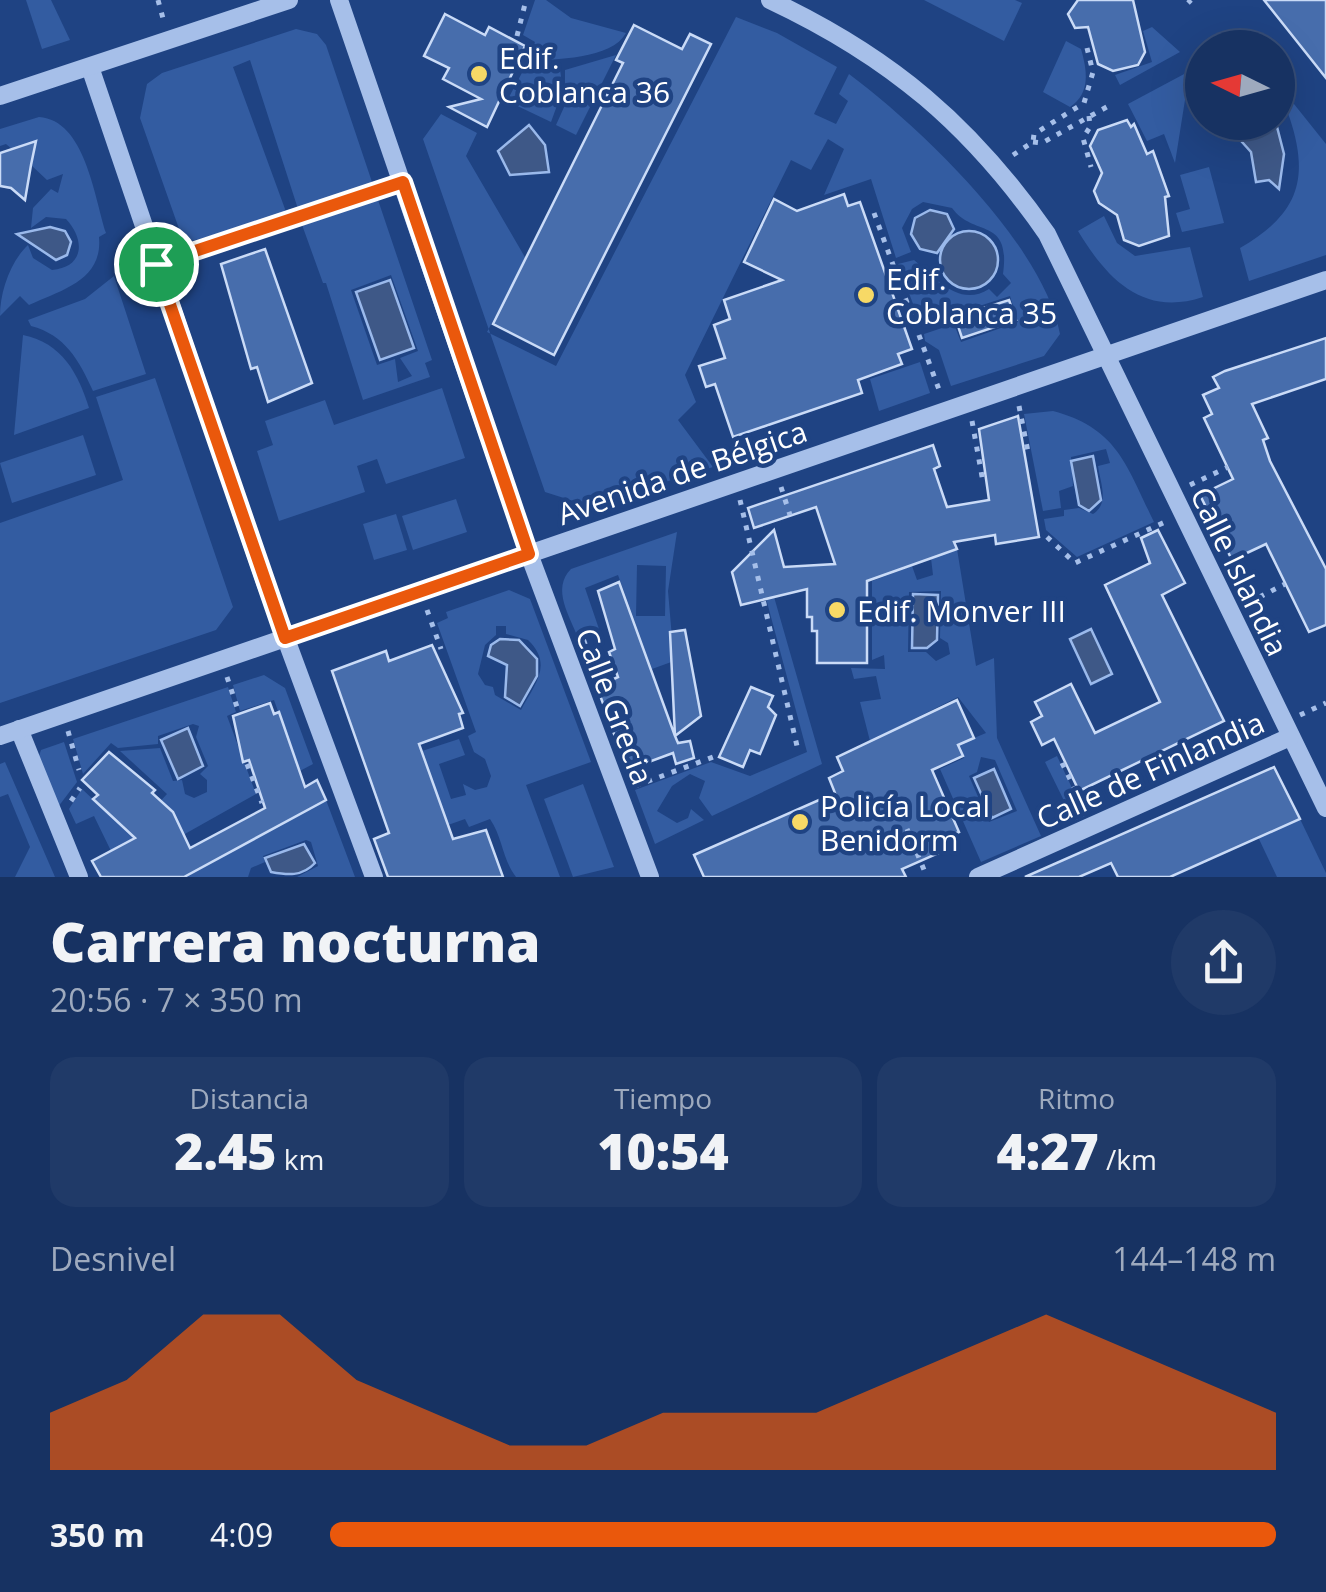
<!DOCTYPE html>
<html lang="es">
<head>
<meta charset="utf-8">
<style>
  :root { --surface:#173262; --page:#203a68; --text:#f1f3f6; --muted:#9eaabe; --line:#364d77; --accent:#ea580c }
  body { margin:0; font-family:"Open Sans",sans-serif; background:var(--page); color:var(--text); height:100vh; display:flex; flex-direction:column; font-size:38px; white-space:nowrap }
  * { box-sizing:border-box; margin:0 }
  p { font-size:32px; color:var(--muted) }
  .icon { flex:none; width:55px; height:55px; fill:none; stroke:currentColor; stroke-width:2; stroke-linecap:round; stroke-linejoin:round }
  .map { position:relative; height:877px; overflow:hidden }
  .sheet { display:flex; flex-direction:column; background:var(--surface); flex:1 }
  .sheet>* { flex:none }
  .needle { width:65px; rotate:275deg }
  .fabs { position:absolute; left:1185px; top:30px; display:grid; gap:20px }
  .fabs a { display:grid; place-items:center; width:110px; height:110px; border-radius:50%; background:var(--surface); box-shadow:0 10px 40px #0002,0 0 0 2px var(--line); font-size:50px }
  .pin { position:absolute; display:grid; place-items:center; width:85px; height:85px; color:#fff; margin:-42px; border:5px solid #fff; border-radius:50%; box-shadow:0 2px 10px #0007 }
  .round { display:grid; place-items:center; flex:none; width:105px; height:105px; border-radius:52px; background:var(--page) }
  .headline { display:flex; align-items:center; justify-content:space-between; height:170px; padding:0 50px }
  h1 { font-size:55px; font-weight:800; line-height:75px }
  .stats { display:grid; grid-template-columns:repeat(3,1fr); gap:15px; height:170px; padding:10px 50px }
  .stats div { display:grid; align-content:center; border-radius:25px; background:var(--page); text-align:center }
  .stats b { font-size:50px; font-weight:800 }
  .stats small { font-size:28px; font-weight:400 }
  .stats p { font-size:28px }
  .chart { height:280px; padding:20px 50px }
  .chart p { display:flex; justify-content:space-between }
  .chart svg { width:100%; height:180px; margin-top:10px; fill:var(--accent); opacity:.7 }
  ul { padding:0 50px; list-style:none; font-size:32px }
  li { display:grid; grid-template-columns:160px 120px 1fr; align-items:center; height:75px }
  li i { height:25px; border-radius:12px; background:var(--accent) }
  .map>svg:first-child { display:block }
</style>
</head>
<body>
<div class="map">
<svg width="1326" height="877" viewBox="0 0 1326 877">
  <rect width="100%" height="100%" fill="#1f4383"/>
  <g fill="#335ca1" fill-rule="evenodd">
    <polygon points="26,0 51,0 70,40 42,49"/>
    <path d="M535 0H546L571 18 626 33C612 59 554 60 527 60L535 42 523 35Z"/>
    <polygon points="924,0 1015,0 1022,3 1004,41"/>
    <path d="M736 17 777 33 837 67 814 114 836 124 848 101 839 94 849 74C920 127 1043 244 1060 334L1044 356 951 386 939 350 925 341 924 334 954 324 961 342 1018 322 1010 296 921 325 898 264 914 260C936 278 959 308 989 289L997 297 1011 283 1003 274C1011 216 974 238 952 208L923 202 912 209 902 228 911 252 896 258 871 179 824 195 844 149 828 139 811 170 791 160 685 375 696 402 678 420 713 467 589 506 545 492 423 139 441 114 477 133 466 156 526 259 487 332 556 366Z"/>
    <polygon points="1152,27 1180,52 1120,85 1115,75 1152,62 1143,31"/>
    <polygon points="296,29 317,34 326,45 373,185 298,209 250,60 233,67 285,209 283,216 184,243 140,118 147,84 162,73"/>
    <path d="M1066 41 1081 49C1087 70 1091 93 1070 107L1043 92Z"/>
    <polygon points="616,55 576,135 556,125 565,105 565,70"/>
    <polygon points="524,69 560,70 563,89 551,122 507,101"/>
    <polygon points="1186,73 1188,81 1175,163 1164,134 1147,141 1128,104"/>
    <path d="M1278 84 1326 144V255L1249 281 1240 248C1295 216 1311 183 1290 119 1286 105 1277 100 1278 84Z"/>
    <path d="M39 117C85 120 94 196 106 233L99 237C103 280 62 290 29 305L20 296 0 316C0 292 10 262 28 245L33 258 52 270C85 267 85 239 66 219L46 217 31 228 33 208 51 189 58 193 63 174 47 180 31 165 34 148 28 144 12 149 6 144 0 146V129Z"/>
    <polygon points="1209,167 1224,223 1182,232 1176,213 1190,209 1180,175"/>
    <path d="M377 197 432 360 425 363 430 377 363 400 326 283H323L301 222ZM391 275 418 351 400 358 412 376 398 382 395 359 377 365 351 290Z"/>
    <path d="M1104 216 1117 243 1135 256 1190 247 1203 297C1143 317 1107 279 1078 231Z"/>
    <path d="M114 276 146 374 93 391C79 360 65 335 31 326L28 320 85 299Z"/>
    <path d="M23 335C62 343 78 373 89 408L14 435Z"/>
    <polygon points="920,362 930,393 879,411 870,379"/>
    <polygon points="155,378 233,607 216,630 0,703 0,523 123,480 96,397"/>
    <polygon points="442,388 465,458 386,484 377,459 357,466 365,492 279,521 257,451 273,445 265,421 325,400 334,425"/>
    <path d="M1053 411C1118 428 1127 467 1154 522L1077 557 1046 530 1044 519 1064 516V510L1079 508 1093 514C1110 503 1100 482 1098 466L1110 463 1106 449 1071 457 1073 486 1059 491 1061 508 1043 511 1024 414Z"/>
    <polygon points="83,435 96,475 12,503 0,463"/>
    <polygon points="456,499 467,532 413,550 402,516"/>
    <polygon points="396,514 407,550 374,560 363,524"/>
    <path d="M677 532 668 591 674 661 652 669 618 575 585 588 599 629 578 638C570 616 551 589 571 569ZM637 565 666 566 665 616H636Z"/>
    <polygon points="760,548 822,764 712,816 699,798 705,781 690,774 672,786 657,811 677,823 688,818 691,809 704,820 655,844 635,790 711,762 750,776 807,752 755,557"/>
    <path d="M957 549 976 666 994 658 997 738 1041 836 981 862 940 769 964 758 955 738 971 731 974 738 986 733 958 697 870 741 860 702 881 699 876 676 854 679 851 668 885 669 884 655 872 660V581L912 566 917 580 933 575 931 558ZM941 591 940 638 948 643 950 654 936 661 926 652H908L909 592ZM981 757 995 760 1017 811 989 822 969 776 977 772Z"/>
    <path d="M509 590 530 599 591 762 526 785 560 877H516C502 859 503 838 490 819L469 827 465 819 448 825 449 830 422 751 459 739 465 755 439 764 451 799 466 795 463 784 475 790 487 787 491 776 485 759 474 752 468 736 476 732 437 623 448 618 446 612ZM496 626H506V634L528 640C554 665 534 685 521 710L495 695 493 687 485 685 478 674 485 645 496 635Z"/>
    <polygon points="264,675 285,688 313,764 260,792 257,783 293,770 294,756 274,700 240,711 233,685"/>
    <polygon points="228,687 236,712 227,716 256,794 183,835 111,851 94,816 76,824 69,809 82,789 130,834 167,794 120,751 160,748 173,781 182,780 185,794 194,798 207,792 207,780 200,774 208,766 196,737 199,726 193,724 158,736 158,744 118,748 111,743 83,774 73,739"/>
    <polygon points="64,742 77,782 58,807 38,759 41,750"/>
    <polygon points="1057,756 1085,816 1074,821 1045,762"/>
    <polygon points="5,762 55,877 15,877 30,847 8,794 0,797 0,764"/>
    <polygon points="583,784 614,867 573,877 544,799"/>
    <polygon points="326,800 355,877 297,877 318,866 311,842 306,840 263,856 265,862 251,868 248,877 184,877"/>
    <polygon points="1300,819 1326,873 1326,877 1277,877 1258,837"/>
  </g>
  <g fill="#3e5887" stroke="#9ab9eb" stroke-width="2.5">
    <polygon points="1225,123 1276,123 1284,154 1279,189 1269,180 1256,182 1251,152"/>
    <polygon points="529,125 545,145 549,172 510,175 498,151"/>
    <polygon points="930,210 947,214 954,229 937,253 920,249 911,234 915,218"/>
    <polygon points="50,227 65,231 71,242 67,255 56,260 17,234"/>
    <circle cx="969" cy="260" r="29"/>
    <polygon points="390,280 414,348 380,360 356,292"/>
    <polygon points="1093,456 1101,500 1089,511 1079,505 1071,461"/>
    <polygon points="913,594 938,595 937,640 927,648 912,648"/>
    <polygon points="1091,629 1112,674 1091,684 1070,639"/>
    <polygon points="500,639 519,640 537,659 537,676 520,706 505,697 507,665 488,656 491,645"/>
    <polygon points="188,728 203,766 178,779 161,740"/>
    <polygon points="994,769 1011,809 992,818 974,778"/>
    <path d="M304 844 315 863C302 877 287 875 271 872L265 858Z"/>
  </g>
  <g fill="#476dac" stroke="#cadbf7" stroke-width="2.5">
    <polygon points="1078,0 1133,0 1145,52 1138,65 1113,71 1098,64 1088,27 1075,28 1068,14"/>
    <polygon points="1264,0 1326,0 1326,78 1299,44"/>
    <polygon points="445,14 485,35 489,27 525,46 487,127 449,107 481,99 443,79 449,68 424,56"/>
    <polygon points="634,25 682,49 690,34 711,44 554,355 493,324 623,63 616,60"/>
    <polygon points="1127,120 1131,127 1134,124 1147,154 1153,151 1169,196 1165,197 1169,236 1139,246 1124,240 1117,215 1099,203 1094,191 1102,173 1090,146 1098,130"/>
    <polygon points="36,141 31,165 25,200 11,188 0,186 0,153"/>
    <polygon points="844,194 848,206 860,202 912,349 898,354 902,364 858,380 862,393 733,437 715,384 706,387 699,366 725,358 714,325 730,319 724,300 782,280 744,262 774,199 797,211"/>
    <polygon points="265,249 312,383 268,402 257,367 251,369 221,264"/>
    <polygon points="1009,300 1016,320 962,338 955,317"/>
    <polygon points="1326,338 1326,379 1252,404 1268,438 1263,440 1270,461 1326,569 1326,625 1309,632 1266,544 1232,560 1200,495 1233,479 1204,418 1212,414 1203,395 1219,388 1213,377 1225,371"/>
    <polygon points="1018,416 1039,537 996,544 995,535 954,542 957,549 867,581 867,663 817,663 817,631 812,631 812,617 807,617 807,589 741,605 732,572 774,530 784,567 835,564 816,507 754,528 748,508 933,445 940,466 934,469 947,507 989,500 979,429"/>
    <polygon points="1158,530 1185,583 1162,595 1224,721 1079,791 1054,739 1042,745 1031,722 1042,716 1035,702 1071,684 1095,733 1160,702 1105,585 1150,563 1141,538"/>
    <polygon points="619,582 675,736 670,632 685,630 701,716 675,736 678,743 690,741 694,758 676,764 673,753 627,770 597,687 618,677 609,652 615,649 598,591"/>
    <polygon points="432,645 463,713 459,714 463,728 419,744 453,839 486,830 503,877 388,877 374,839 389,833 332,671 386,651 389,661"/>
    <polygon points="751,687 773,696 768,707 776,715 760,754 750,750 743,767 719,757"/>
    <polygon points="957,700 974,738 958,745 963,756 932,770 959,832 952,835 957,845 902,869 906,877 704,877 694,855 835,793 829,778 843,771 837,757"/>
    <polygon points="270,703 274,714 279,712 305,787 317,780 326,800 184,877 101,877 92,861 135,838 93,799 98,795 82,780 109,752 155,790 152,793 173,812 190,848 265,808 249,760 243,762 233,716"/>
    <polygon points="1274,767 1300,819 1170,877 1118,877 1111,863 1079,877 1025,877"/>
  </g>
  <g fill="none" stroke-linecap="round" stroke-linejoin="round">
    <g stroke="#a6bfe9" stroke-width="5" stroke-dasharray="5 8" stroke-linecap="butt">
      <polyline points="158,0 164,22"/>
      <polyline points="1188,3 1191,0"/>
      <polyline points="517,36 526,0"/>
      <polyline points="1089,116 1090,127 1083,138 1091,167"/>
      <polyline points="1033,142 1042,143 1112,104"/>
      <polyline points="1013,155 1033,142 1034,134 1084,103 1093,72 1087,48"/>
      <polyline points="874,213 941,395"/>
      <polyline points="173,259 385,187"/>
      <polyline points="1019,406 1029,457"/>
      <polyline points="972,421 983,482"/>
      <polyline points="1190,485 1228,467"/>
      <polyline points="781,487 790,515"/>
      <polyline points="740,500 797,746"/>
      <polyline points="1047,537 1075,563 1165,522"/>
      <polyline points="1248,603 1285,584"/>
      <polyline points="427,610 441,649"/>
      <polyline points="582,643 597,637"/>
      <polyline points="227,677 238,710"/>
      <polyline points="1300,715 1326,703"/>
      <polyline points="68,731 79,770"/>
      <polyline points="1062,763 1085,809"/>
      <polyline points="247,764 262,803"/>
      <polyline points="635,786 716,756"/>
      <polyline points="71,801 80,788"/>
      <polyline points="907,829 927,877"/>
    </g>
    <g stroke="#a6bfe9" stroke-width="18">
      <polyline points="339,0 529,554 650,877"/>
      <path d="M770 0C891 57 971 125 1047 234L1326 808"/>
      <polyline points="90,67 266,585 374,877"/>
      <polyline points="0,96 289,0"/>
      <polyline points="19,729 79,877"/>
      <polyline points="0,736 1326,280"/>
      <polyline points="978,877 1290,737"/>
    </g>
  </g>
  <g fill="none" stroke-linecap="round" stroke-linejoin="round">
    <g stroke="#fff" stroke-width="20">
      <polygon id="route" points="403,182 529,554 285,638 156,264"/>
    </g>
    <use href="#route" stroke="#ea580c" stroke-width="12"/>
  </g>
  <g fill="#f7d966" stroke="#1f4383" stroke-width="4">
    <circle cx="479" cy="74" r="10"/>
    <circle cx="866" cy="295" r="10"/>
    <circle cx="837" cy="610" r="10"/>
    <circle cx="800" cy="822" r="10"/>
  </g>
  <g text-anchor="middle" dominant-baseline="central" stroke-width="9" stroke-linejoin="round" paint-order="stroke">
    <g font-size="30" fill="#fff" stroke="#1f4383" text-anchor="start">
      <text x="499" y="57">Edif.<tspan x="499" dy="34">Coblanca 36</tspan></text>
      <text x="886" y="278">Edif.<tspan x="886" dy="34">Coblanca 35</tspan></text>
      <text x="857" y="610">Edif. Monver III</text>
      <text x="820" y="805">Policía Local<tspan x="820" dy="34">Benidorm</tspan></text>
    </g>
    <g font-size="30" fill="#fff" stroke="#1f4383">
      <text transform="translate(682 472) rotate(-19)">Avenida de Bélgica</text>
      <text transform="translate(1240 571) rotate(64)">Calle Islandia</text>
      <text transform="translate(615 706) rotate(69)">Calle Grecia</text>
      <text transform="translate(1150 770) rotate(-24)">Calle de Finlandia</text>
    </g>
  </g>
</svg>
<div class="fabs">
<a><svg class="needle" viewBox="-14 -14 28 28"><path d="M0-13l5 13h-10z" fill="#e53935"/><path d="M0 13l5-13h-10z" fill="#9eaabe"/></svg></a>
</div>
<div class="pin" style="left:156px;top:264px;background:#1e9e55"><svg class="icon" aria-label="arrive" viewBox="0 0 24 24"><path d="M6 21V4h12l-3 4 3 4H6"/></svg></div>
</div>
<section class="sheet">
<div class="headline"><div><h1>Carrera nocturna</h1><p>20:56 · 7 × 350 m</p></div><a class="round"><svg class="icon" aria-label="share" viewBox="0 0 24 24"><path d="M12 15V3M7 8l5-5 5 5M5 13v7h14v-7"/></svg></a></div>
<div class="stats">
<div><p>Distancia</p><b>2.45<small> km</small></b></div>
<div><p>Tiempo</p><b>10:54</b></div>
<div><p>Ritmo</p><b>4:27<small> /km</small></b></div>
</div>
<div class="chart"><p><span>Desnivel</span>144–148 m</p>
<svg viewBox="0 0 160 44" preserveAspectRatio="none"><path d="M0 44V30L10 22L20 6L30 6L40 22L50 30L60 38L70 38L80 30L90 30L100 30L110 22L120 14L130 6L140 14L150 22L160 30V44z"/></svg>
</div>
<ul>
<li><b>350 m</b>4:09<i style="width:100%"></i></li>
</ul>
</section>
</body>
</html>
